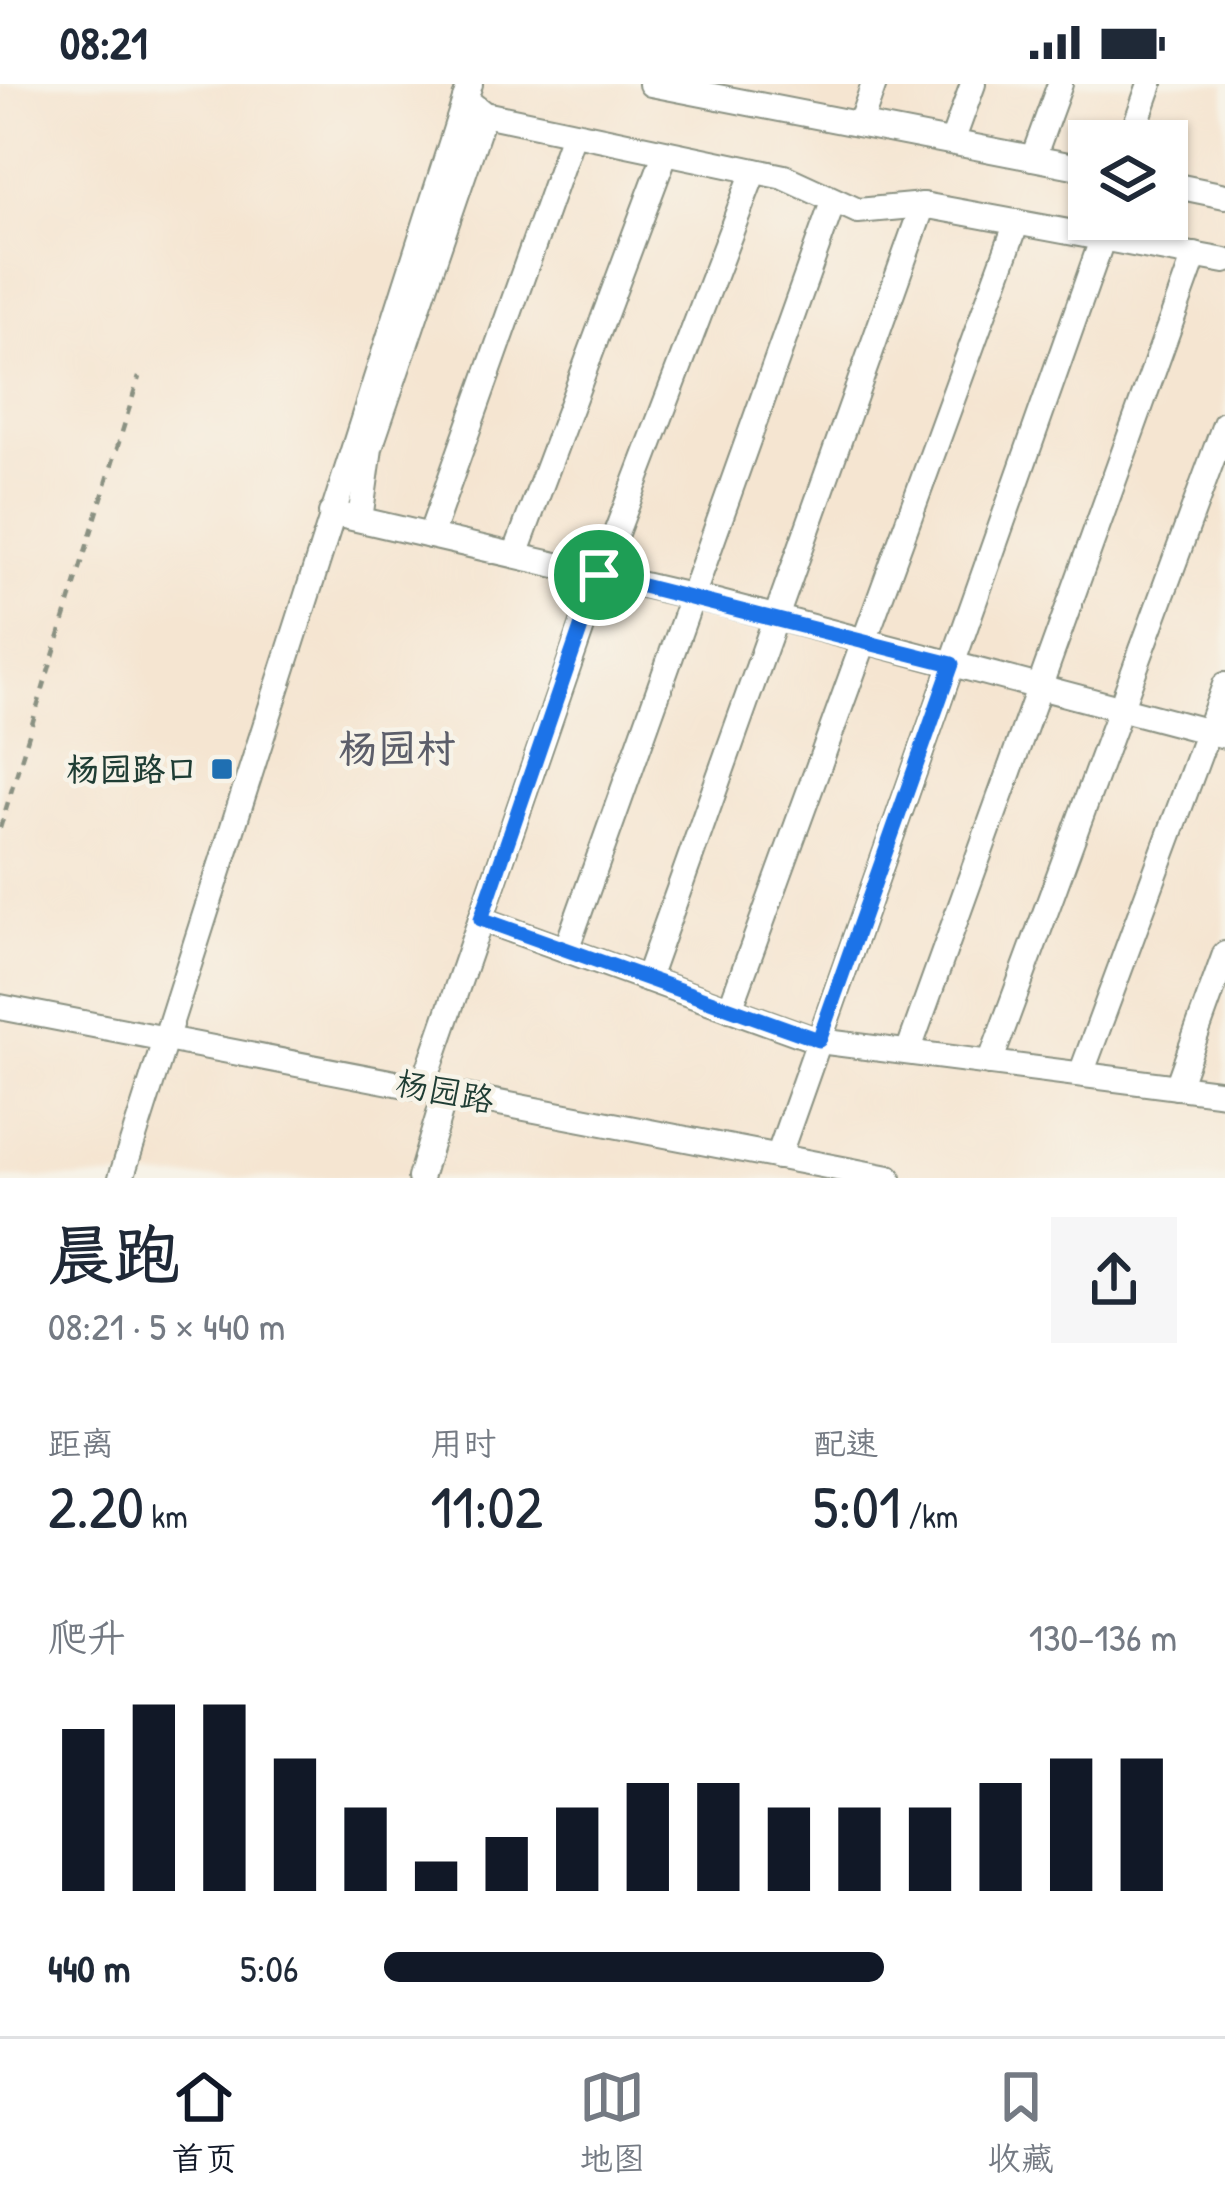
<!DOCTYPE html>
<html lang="zh">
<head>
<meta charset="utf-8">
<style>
  :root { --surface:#fff; --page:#f6f6f7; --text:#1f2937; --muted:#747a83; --line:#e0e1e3; --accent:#111827 }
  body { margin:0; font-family:"Patrick Hand","LXGW WenKai TC",sans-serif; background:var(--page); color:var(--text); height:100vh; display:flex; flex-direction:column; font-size:45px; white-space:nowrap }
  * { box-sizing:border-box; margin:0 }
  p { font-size:39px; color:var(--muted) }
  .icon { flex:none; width:66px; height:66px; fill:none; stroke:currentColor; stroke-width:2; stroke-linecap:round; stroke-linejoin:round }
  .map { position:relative; height:1094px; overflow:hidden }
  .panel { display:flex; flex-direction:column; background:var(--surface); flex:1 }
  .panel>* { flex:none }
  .fabs { position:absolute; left:1068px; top:36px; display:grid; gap:24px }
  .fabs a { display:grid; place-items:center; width:120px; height:120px; border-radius:0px; background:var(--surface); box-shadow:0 3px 9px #0004; font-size:60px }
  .pin { position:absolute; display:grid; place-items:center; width:102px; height:102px; color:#fff; margin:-51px; border:6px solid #fff; border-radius:50%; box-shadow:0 3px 12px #0007 }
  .round { display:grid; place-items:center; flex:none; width:126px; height:126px; border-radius:0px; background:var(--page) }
  .head { display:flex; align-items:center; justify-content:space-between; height:204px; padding:0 48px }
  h1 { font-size:66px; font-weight:600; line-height:90px }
  .figures { display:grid; grid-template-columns:repeat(3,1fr); gap:18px; height:204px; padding:12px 48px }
  .figures div { display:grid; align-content:center }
  .figures b { font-size:60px; font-weight:600 }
  .figures small { font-size:33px; font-weight:400 }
  .figures p { font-size:33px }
  .chart { height:336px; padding:24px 48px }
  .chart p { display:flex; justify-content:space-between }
  .chart svg { width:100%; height:216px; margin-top:12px; stroke:var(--accent); stroke-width:6 }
  ul { padding:0 48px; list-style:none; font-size:39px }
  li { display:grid; grid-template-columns:192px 144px 1fr; align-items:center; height:90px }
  li i { height:30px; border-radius:15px; background:var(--accent) }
  .status { display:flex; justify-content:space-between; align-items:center; height:84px; padding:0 60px; background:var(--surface); direction:ltr }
  .status svg { height:33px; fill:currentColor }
  .tabs { display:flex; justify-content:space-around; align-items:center; height:168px; border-top:3px solid var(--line); background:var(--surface); font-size:33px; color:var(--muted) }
  .tabs a { display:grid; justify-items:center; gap:6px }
  .tabs .active { color:var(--accent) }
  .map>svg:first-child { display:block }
</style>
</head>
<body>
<div class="status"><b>08:21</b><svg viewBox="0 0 49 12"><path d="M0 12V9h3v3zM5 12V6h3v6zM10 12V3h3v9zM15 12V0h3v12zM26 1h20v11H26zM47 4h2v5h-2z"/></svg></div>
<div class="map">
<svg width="1225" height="1094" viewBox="0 0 1225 1094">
  <rect width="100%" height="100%" fill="#f7f3e8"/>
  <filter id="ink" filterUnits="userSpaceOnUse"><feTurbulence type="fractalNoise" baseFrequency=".00833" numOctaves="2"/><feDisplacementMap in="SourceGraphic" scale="24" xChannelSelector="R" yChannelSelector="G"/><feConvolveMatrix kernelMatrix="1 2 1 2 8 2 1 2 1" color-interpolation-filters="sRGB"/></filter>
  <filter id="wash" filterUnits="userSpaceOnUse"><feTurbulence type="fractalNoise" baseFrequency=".004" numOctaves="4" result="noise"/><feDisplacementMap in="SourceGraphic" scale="48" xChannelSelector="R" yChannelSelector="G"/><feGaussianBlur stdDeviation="2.7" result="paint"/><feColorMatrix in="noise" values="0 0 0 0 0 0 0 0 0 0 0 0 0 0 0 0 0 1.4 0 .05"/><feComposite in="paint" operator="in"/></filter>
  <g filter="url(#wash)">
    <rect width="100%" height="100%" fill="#f5e5d1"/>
  </g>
  <g filter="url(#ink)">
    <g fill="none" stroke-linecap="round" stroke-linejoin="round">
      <g stroke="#8a9182" stroke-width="28">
        <g id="minor">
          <polyline points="651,0 1089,85"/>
          <polyline points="465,15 484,30 784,93 858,127 923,121 1225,177"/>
          <polyline points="860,40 874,0"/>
          <polyline points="1130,57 1150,0"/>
          <polyline points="952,58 973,0"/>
          <polyline points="1033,74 1060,0"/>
          <polyline points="1167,100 1225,112"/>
          <polyline points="331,429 721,519 1225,652"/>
          <polyline points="360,435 370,364 484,30"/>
          <polyline points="430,452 573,50"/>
          <polyline points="515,471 665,70"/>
          <polyline points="481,835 819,957 1225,1009"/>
          <polyline points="566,866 833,118"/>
          <polyline points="647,895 923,121"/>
          <polyline points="0,923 889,1094"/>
          <polyline points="730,925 1017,138"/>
          <polyline points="908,968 1195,171"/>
          <polyline points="990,979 1225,340"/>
          <polyline points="1081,990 1225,601"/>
          <polyline points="423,1002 600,491 754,87"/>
          <polyline points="1177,1003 1225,870"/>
          <polyline points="778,1073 1103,153"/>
          <polyline points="121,1094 470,0"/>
          <polyline points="420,1094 446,1007"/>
        </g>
      </g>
      <polyline stroke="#8a9182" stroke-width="4.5" stroke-dasharray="9 9" stroke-linecap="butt" points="0,744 139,293"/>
      <use href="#minor" stroke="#fff" stroke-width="24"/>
    </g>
  </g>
  <g fill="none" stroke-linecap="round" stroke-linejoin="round" filter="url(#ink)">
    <g stroke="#fff" stroke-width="24">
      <polygon id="route" points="599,491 952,580 819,956 481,835"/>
    </g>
    <use href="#route" stroke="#1a73e8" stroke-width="15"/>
  </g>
  <rect fill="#1f6fb2" stroke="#f7f3e8" stroke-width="4.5" x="210" y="673" width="24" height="24" rx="6"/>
  <g text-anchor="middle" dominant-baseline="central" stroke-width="9" stroke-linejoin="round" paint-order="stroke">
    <g font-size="33" font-weight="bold" fill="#1f3d34" stroke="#f7f3e8" text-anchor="end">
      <text x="198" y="685">杨园路口</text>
    </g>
    <g font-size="33" fill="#1f3d34" stroke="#f7f3e8">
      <text transform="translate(445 1007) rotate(11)">杨园路</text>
    </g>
    <g font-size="39" font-weight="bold" fill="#5c5e6a" stroke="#f7f3e8">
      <text x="397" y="663">杨园村</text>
    </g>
  </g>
</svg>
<div class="fabs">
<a><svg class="icon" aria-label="layers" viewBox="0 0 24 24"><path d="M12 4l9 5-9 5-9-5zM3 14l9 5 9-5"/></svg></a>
</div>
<div class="pin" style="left:599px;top:491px;background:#1e9e55"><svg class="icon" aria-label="arrive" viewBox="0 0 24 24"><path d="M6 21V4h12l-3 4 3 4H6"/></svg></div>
</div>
<section class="panel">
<div class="head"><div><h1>晨跑</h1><p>08:21 · 5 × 440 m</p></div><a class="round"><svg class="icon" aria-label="share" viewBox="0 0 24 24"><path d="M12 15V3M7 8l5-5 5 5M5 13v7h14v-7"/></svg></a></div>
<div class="figures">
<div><p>距离</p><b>2.20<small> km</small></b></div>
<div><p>用时</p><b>11:02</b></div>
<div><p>配速</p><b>5:01<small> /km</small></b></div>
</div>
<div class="chart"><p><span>爬升</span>130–136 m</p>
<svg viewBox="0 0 160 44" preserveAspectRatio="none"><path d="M5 44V11M15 44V6M25 44V6M35 44V17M45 44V27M55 44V38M65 44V33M75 44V27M85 44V22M95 44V22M105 44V27M115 44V27M125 44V27M135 44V22M145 44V17M155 44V17"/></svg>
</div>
<ul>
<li><b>440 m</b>5:06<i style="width:63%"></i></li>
</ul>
</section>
<nav class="tabs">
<a class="active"><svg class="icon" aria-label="home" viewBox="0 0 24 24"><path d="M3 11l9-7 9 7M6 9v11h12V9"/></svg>首页</a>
<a><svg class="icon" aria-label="map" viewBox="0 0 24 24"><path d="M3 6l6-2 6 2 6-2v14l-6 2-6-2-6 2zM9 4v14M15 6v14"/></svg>地图</a>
<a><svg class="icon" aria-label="saved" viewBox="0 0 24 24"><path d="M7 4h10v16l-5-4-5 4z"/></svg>收藏</a>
</nav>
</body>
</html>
